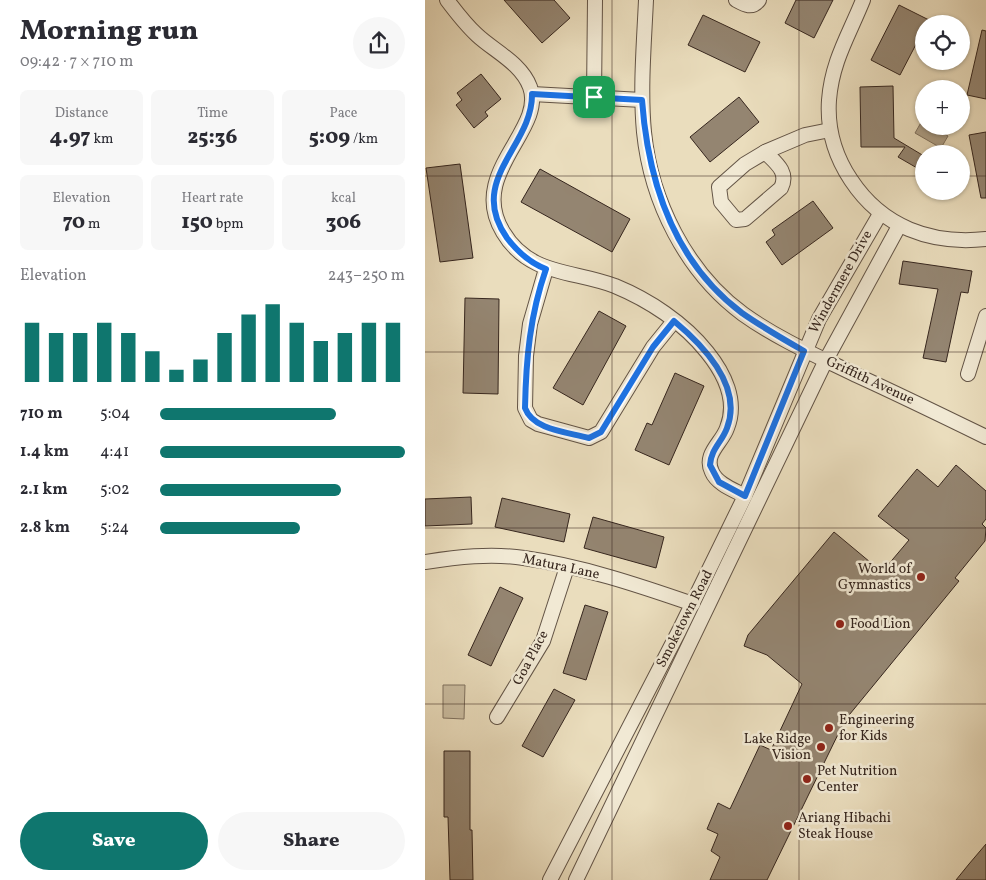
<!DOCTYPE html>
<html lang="en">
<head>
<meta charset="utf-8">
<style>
  :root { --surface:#fff; --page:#f7f7f7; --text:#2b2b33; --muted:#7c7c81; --accent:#0f766e }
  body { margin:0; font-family:Vollkorn,serif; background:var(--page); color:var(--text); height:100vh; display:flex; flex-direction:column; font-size:19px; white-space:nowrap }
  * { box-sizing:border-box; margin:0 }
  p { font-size:16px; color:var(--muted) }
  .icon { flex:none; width:28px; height:28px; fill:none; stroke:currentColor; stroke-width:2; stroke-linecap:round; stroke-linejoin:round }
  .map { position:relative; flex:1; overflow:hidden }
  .drawer { display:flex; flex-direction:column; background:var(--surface); width:425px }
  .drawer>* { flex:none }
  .tools { position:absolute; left:490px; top:15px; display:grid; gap:10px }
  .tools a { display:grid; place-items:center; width:55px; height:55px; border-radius:50%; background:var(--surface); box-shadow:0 1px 4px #0004; font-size:25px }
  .pin { position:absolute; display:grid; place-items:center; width:42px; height:42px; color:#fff; margin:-21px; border-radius:10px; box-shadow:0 2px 8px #0006 }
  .round { display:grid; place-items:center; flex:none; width:52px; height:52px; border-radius:26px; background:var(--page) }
  .summary { display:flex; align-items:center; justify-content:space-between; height:85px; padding:0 20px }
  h1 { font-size:28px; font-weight:800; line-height:38px }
  .metrics { display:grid; grid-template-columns:repeat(3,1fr); gap:8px; height:85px; padding:5px 20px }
  .metrics div { display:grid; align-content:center; border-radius:8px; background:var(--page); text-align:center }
  .metrics b { font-size:21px; font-weight:800 }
  .metrics small { font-size:14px; font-weight:400 }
  .metrics p { font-size:14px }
  .chart { height:140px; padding:10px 20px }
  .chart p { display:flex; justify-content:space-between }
  .chart svg { width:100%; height:90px; margin-top:5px; stroke:var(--accent); stroke-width:6 }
  .button { display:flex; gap:10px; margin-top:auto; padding:10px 20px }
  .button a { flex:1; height:58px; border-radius:30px; background:var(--accent); color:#fff; font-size:20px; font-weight:800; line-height:58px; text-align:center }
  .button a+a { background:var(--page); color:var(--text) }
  ul { padding:0 20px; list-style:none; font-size:16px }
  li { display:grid; grid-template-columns:80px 60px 1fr; align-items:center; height:38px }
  li i { height:12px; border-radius:6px; background:var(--accent) }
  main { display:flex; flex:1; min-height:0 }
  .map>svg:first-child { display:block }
</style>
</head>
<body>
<main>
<section class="drawer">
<div class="summary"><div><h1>Morning run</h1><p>09:42 · 7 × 710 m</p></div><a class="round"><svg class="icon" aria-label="share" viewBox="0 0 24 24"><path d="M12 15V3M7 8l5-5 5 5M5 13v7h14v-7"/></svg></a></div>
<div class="metrics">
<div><p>Distance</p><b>4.97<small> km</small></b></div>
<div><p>Time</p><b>25:36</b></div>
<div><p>Pace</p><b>5:09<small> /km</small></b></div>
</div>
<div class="metrics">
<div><p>Elevation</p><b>70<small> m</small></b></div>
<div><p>Heart rate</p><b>150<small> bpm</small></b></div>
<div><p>kcal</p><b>306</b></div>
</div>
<div class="chart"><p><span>Elevation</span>243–250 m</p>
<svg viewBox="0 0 160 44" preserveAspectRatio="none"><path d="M5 44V15M15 44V20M25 44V20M35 44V15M45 44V20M55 44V29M65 44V38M75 44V33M85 44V20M95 44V11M105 44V6M115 44V15M125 44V24M135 44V20M145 44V15M155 44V15"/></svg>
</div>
<ul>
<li><b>710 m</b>5:04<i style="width:72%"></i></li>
<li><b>1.4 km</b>4:41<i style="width:100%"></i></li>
<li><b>2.1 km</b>5:02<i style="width:74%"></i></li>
<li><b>2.8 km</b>5:24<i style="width:57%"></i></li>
</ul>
<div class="button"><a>Save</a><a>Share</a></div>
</section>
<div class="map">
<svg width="561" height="880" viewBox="0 0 561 880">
  <rect width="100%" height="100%" fill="#eaddbd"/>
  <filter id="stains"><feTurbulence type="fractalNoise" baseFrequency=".004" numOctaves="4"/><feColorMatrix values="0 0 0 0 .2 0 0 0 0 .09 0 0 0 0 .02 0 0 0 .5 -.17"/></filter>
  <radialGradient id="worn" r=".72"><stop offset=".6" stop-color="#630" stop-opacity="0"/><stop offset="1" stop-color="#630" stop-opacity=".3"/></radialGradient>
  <polygon fill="#cbbea2" stroke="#807260" points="18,685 40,685 39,719 18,718"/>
  <polygon fill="#ad9f87" stroke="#7d6f5d" points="498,119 499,126 517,126 515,131 523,136 516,148 490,133"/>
  <g fill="#948571" stroke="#36261e">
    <polygon points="79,0 129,0 145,18 117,43"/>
    <polygon points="371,0 408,0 389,38 360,23"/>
    <polygon points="474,5 504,20 502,24 499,24 499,29 475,75 446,60"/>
    <polygon points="278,15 335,42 320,72 263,45"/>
    <polygon points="557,30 561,31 561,99 542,95"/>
    <polygon points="56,74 76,99 60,112 63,116 49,128 31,105 37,100 32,93"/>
    <polygon points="468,86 469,138 499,156 499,172 473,157 480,147 436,147 435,87"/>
    <polygon points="314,97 334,122 285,162 265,137"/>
    <polygon points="561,132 561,198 556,198 544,135"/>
    <polygon points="35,164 48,258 15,262 1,168"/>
    <polygon points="115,169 205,219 187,252 96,202"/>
    <polygon points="388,201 408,228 357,265 341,242 350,235 347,230"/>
    <polygon points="478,261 547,271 543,293 536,292 521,362 498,358 513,289 474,284"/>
    <polygon points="40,298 74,299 73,394 38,393"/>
    <polygon points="174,311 201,326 158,405 128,388"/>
    <polygon points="250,373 279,386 244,465 210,450 222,423 227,425"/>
    <polygon points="531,465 561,491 561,519 557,524 561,528 560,541 530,578 534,581 420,720 342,880 285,880 295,857 286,851 293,834 282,829 293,803 305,809 335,745 346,750 377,684 342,655 319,646 323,635 409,532 457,572 484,540 453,516 492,469 513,487"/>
    <polygon points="46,497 47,524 0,526 0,499"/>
    <polygon points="77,498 145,514 139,542 70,527"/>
    <polygon points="168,517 239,537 231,568 159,548"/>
    <polygon points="75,587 98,598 66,666 43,655"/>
    <polygon points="160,605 183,612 161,680 138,673"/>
    <polygon points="129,689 150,700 118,757 97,746"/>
    <polygon points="19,751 45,751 45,830 47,830 48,880 25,880 23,817 19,817"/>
    <polygon points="561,844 561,880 531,880 544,864"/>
  </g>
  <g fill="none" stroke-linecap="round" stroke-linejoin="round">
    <g stroke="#635446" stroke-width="16">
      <g id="minor">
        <path d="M22 0C31 12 40 24 52 35 69 51 96 63 105 87 121 130 42 173 78 232 104 276 148 270 190 286 224 300 259 323 282 352 299 373 313 401 302 428 297 443 278 454 287 472 292 484 309 490 320 496"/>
        <path d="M221 0C219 44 215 89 219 132 226 201 261 272 318 314 353 339 392 356 431 375 475 395 518 416 561 437"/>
        <path d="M311 0C320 5 327 9 334 0"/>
        <path d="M438 0C424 35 407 61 404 100 402 129 410 156 426 180 457 227 506 245 561 239"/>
        <polyline points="107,94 217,100"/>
        <polyline points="169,97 170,0"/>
        <path d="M340 152C351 163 364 172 356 188L320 219 311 220 296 202 294 187 320 164Z"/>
        <polyline points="340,152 380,135 405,130"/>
        <polyline points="121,269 105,324 101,356 100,408 106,420 113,424 164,438 176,432 228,347 249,321"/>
        <polyline points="543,374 561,316"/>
        <path d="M0 562C32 557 66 553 99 558 156 566 213 585 268 604"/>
        <polyline points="72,717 118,641 142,567"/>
        <polyline points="125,880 254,631 320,496 394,319 455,214"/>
        <polyline points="151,880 401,360 474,226"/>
      </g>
    </g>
    <use href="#minor" stroke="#f1e9d4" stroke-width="14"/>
  </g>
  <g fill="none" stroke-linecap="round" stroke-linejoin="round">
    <g stroke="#fff" stroke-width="10">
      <path id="route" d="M107 94 217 100C223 182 249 262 317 313 337 327 358 339 379 351L320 496 294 482 285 465C286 449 297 442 302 428 318 386 279 346 249 321L228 347 176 432 164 438C142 432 108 430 100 408 101 359 105 315 121 269 105 263 92 251 82 238 41 180 108 146 107 94Z"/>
    </g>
    <use href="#route" stroke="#1a73e8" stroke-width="6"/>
  </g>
  <path fill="none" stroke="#36261e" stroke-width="1" stroke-opacity="0.55" d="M187 0V880M374 0V880M0 176H499M536 176H561M0 352H561M0 528H561M0 704H561"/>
  <g fill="#8f2418" stroke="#f1e9d4" stroke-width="2">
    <circle cx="496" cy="577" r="5"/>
    <circle cx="415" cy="624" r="5"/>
    <circle cx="404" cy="728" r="5"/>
    <circle cx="396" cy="747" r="5"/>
    <circle cx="382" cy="779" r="5"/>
    <circle cx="363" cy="826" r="5"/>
  </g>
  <g text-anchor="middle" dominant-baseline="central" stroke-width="5" stroke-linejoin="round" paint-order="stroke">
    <g font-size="14" fill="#36261e" stroke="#f1e9d4">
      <text transform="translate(416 282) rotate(-61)">Windermere Drive</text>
      <text transform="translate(445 381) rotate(25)">Griffith Avenue</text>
      <text transform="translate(136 567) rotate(12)">Matura Lane</text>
      <text transform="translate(260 619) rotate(-63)">Smoketown Road</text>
      <text transform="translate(106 658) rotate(-62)">Goa Place</text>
    </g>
    <g font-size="14" fill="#36261e" stroke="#f1e9d4" text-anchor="start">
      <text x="486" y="569" text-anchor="end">World of<tspan x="486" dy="16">Gymnastics</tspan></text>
      <text x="425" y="624">Food Lion</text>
      <text x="414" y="720">Engineering<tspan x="414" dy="16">for Kids</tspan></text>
      <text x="386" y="739" text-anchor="end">Lake Ridge<tspan x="386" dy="16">Vision</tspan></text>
      <text x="392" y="771">Pet Nutrition<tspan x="392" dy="16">Center</tspan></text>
      <text x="373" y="818">Ariang Hibachi<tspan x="373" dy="16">Steak House</tspan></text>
    </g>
  </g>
  <rect width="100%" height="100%" filter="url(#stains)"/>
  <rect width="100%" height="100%" fill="url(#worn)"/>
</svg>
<div class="tools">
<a><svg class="icon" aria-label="locate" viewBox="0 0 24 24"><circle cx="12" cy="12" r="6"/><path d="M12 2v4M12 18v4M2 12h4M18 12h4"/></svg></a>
<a>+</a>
<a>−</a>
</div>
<div class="pin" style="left:169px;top:97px;background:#1e9e55"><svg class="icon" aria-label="arrive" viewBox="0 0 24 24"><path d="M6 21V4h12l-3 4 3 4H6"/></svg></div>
</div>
</main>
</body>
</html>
